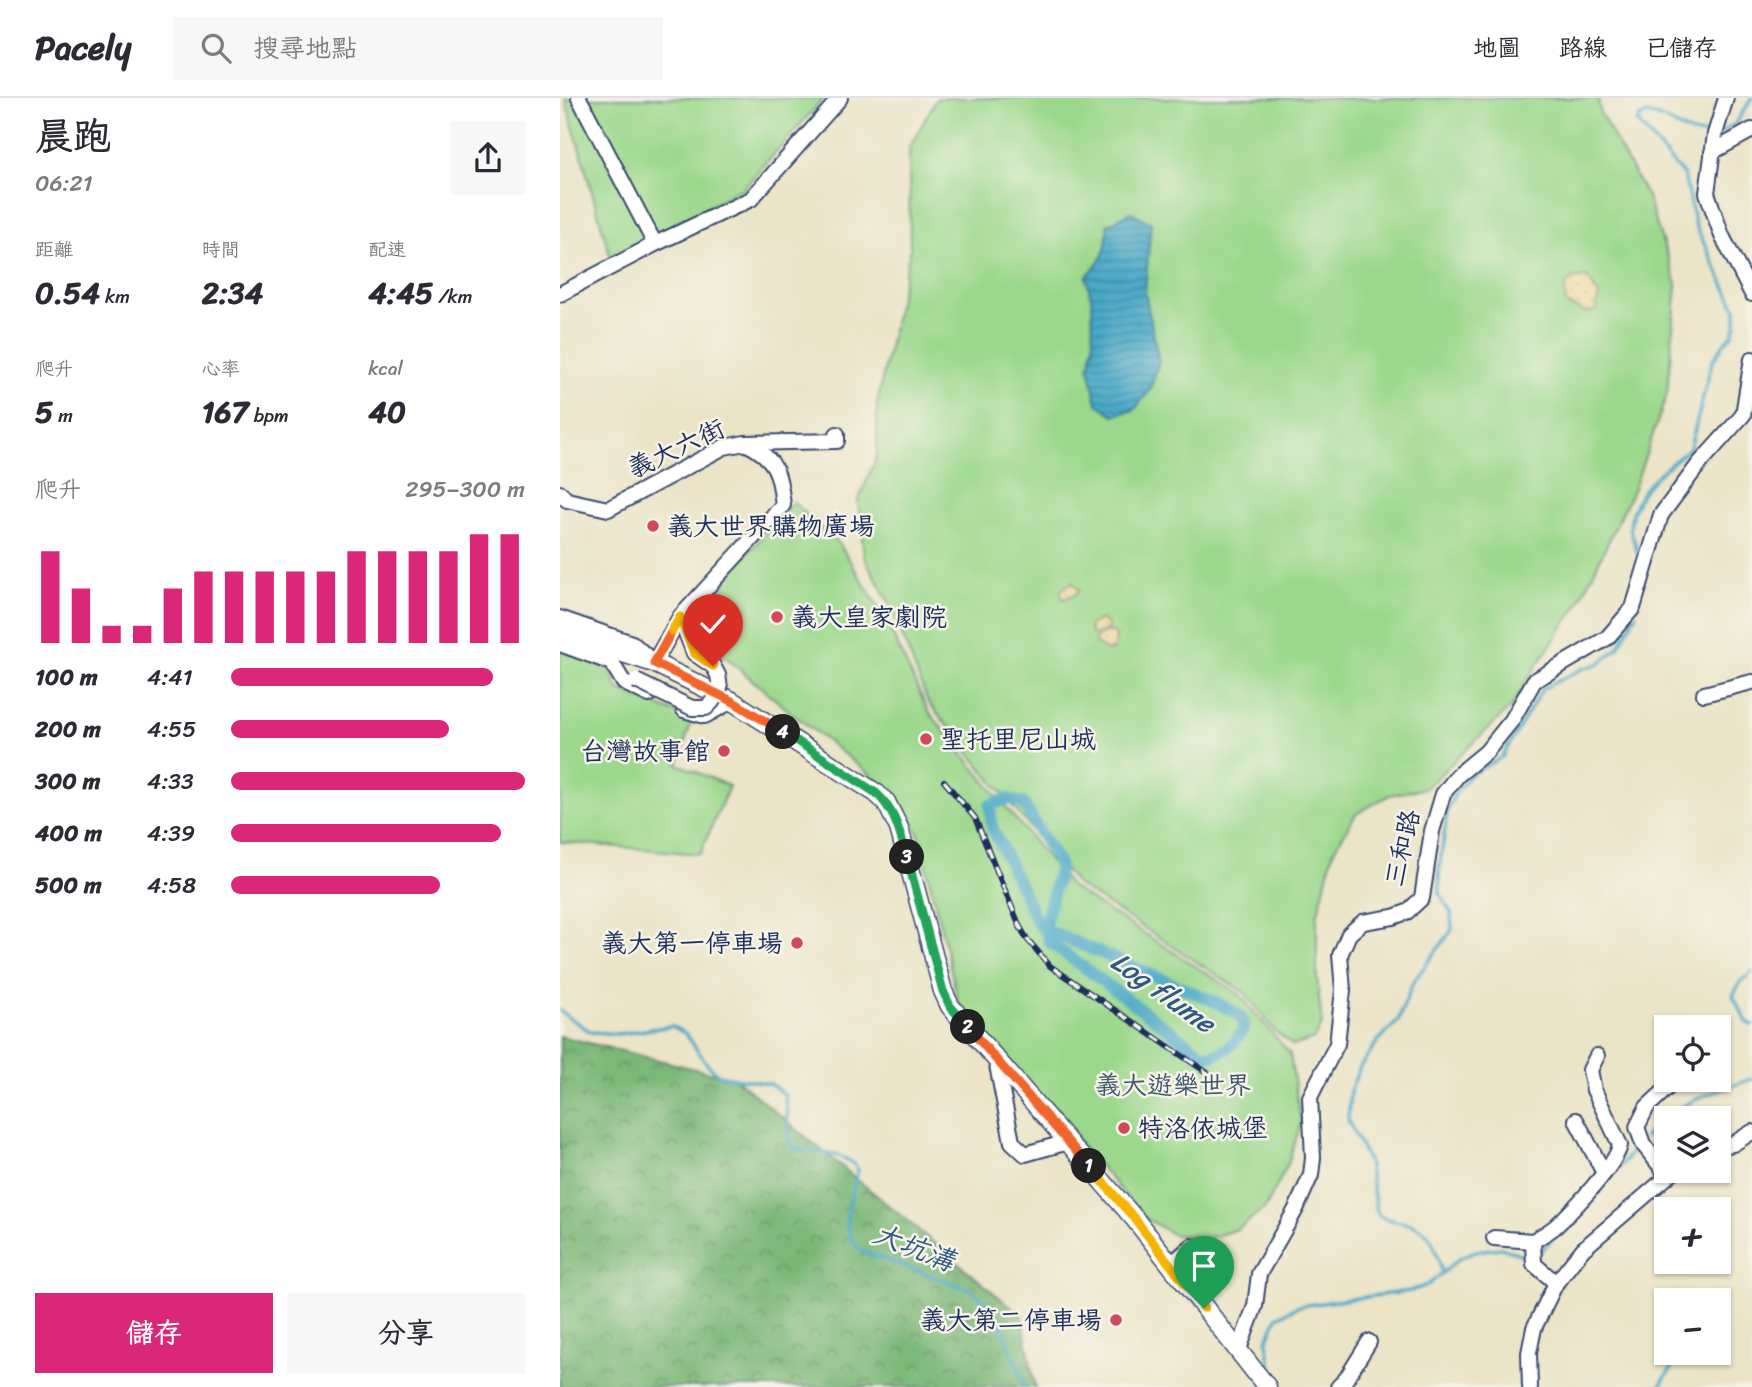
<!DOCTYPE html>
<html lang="zh-TW">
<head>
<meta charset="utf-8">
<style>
  :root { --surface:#fff; --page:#f7f7f7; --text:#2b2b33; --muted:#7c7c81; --line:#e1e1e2; --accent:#db2777 }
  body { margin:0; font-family:Sriracha,"LXGW WenKai TC",sans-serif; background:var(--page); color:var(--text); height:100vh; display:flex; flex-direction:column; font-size:26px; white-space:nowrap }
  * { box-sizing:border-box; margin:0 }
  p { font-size:23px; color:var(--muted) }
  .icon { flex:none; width:38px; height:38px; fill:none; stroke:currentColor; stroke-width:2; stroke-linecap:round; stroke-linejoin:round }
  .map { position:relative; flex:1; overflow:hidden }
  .drawer { display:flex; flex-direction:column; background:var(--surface); width:560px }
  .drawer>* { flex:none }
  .fabs { position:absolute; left:1094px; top:917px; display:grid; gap:14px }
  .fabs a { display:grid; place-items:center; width:77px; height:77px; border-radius:0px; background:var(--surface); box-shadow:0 2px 5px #0004; font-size:35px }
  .pin { position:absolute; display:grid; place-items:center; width:60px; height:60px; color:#fff; margin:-72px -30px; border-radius:50% 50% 50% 0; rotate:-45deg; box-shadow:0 0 7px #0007 }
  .pin .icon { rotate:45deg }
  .km { position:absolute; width:35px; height:35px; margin:-18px; border-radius:50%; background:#222; color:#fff; font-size:19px; line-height:35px; text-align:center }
  .round { display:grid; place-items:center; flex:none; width:74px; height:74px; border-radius:0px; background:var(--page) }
  .overview { display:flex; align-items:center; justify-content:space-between; height:119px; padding:0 35px }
  h1 { font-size:38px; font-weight:700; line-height:52px }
  .metrics { display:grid; grid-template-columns:repeat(3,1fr); gap:10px; height:119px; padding:7px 35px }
  .metrics div { display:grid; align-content:center }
  .metrics b { font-size:30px; font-weight:700 }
  .metrics small { font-size:19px; font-weight:400 }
  .metrics p { font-size:19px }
  .chart { height:196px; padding:14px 35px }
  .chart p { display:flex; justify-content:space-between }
  .chart svg { width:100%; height:126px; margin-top:7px; stroke:var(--accent); stroke-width:6 }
  .button { display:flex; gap:14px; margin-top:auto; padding:14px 35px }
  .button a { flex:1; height:80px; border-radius:0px; background:var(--accent); color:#fff; font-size:28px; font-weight:700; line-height:80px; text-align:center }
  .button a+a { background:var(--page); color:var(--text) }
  ul { padding:0 35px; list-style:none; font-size:23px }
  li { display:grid; grid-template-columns:112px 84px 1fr; align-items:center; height:52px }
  li i { height:18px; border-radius:9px; background:var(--accent) }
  header { display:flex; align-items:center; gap:42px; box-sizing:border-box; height:98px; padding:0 35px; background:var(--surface); border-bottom:2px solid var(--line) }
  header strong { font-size:33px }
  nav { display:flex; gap:38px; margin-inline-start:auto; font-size:24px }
  .search { width:490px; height:63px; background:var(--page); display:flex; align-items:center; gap:18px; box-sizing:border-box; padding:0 24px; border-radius:0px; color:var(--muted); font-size:26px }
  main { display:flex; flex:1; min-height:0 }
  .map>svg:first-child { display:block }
</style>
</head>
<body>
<header>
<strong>Pacely</strong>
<div class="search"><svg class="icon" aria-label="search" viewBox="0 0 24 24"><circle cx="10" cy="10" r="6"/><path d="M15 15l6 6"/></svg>搜尋地點</div>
<nav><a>地圖</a><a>路線</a><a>已儲存</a></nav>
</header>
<main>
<section class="drawer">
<div class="overview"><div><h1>晨跑</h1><p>06:21</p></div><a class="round"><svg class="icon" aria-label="share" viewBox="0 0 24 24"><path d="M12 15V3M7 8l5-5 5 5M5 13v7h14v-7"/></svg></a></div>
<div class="metrics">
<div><p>距離</p><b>0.54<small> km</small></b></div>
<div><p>時間</p><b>2:34</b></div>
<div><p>配速</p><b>4:45<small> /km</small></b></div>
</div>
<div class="metrics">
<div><p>爬升</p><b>5<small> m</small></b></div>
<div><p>心率</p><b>167<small> bpm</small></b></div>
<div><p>kcal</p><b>40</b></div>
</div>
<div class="chart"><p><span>爬升</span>295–300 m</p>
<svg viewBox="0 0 160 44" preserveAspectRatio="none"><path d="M5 44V12M15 44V25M25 44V38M35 44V38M45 44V25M55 44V19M65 44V19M75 44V19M85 44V19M95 44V19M105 44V12M115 44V12M125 44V12M135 44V12M145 44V6M155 44V6"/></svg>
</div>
<ul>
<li><b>100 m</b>4:41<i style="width:89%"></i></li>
<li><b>200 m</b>4:55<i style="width:74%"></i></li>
<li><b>300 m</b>4:33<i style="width:100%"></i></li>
<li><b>400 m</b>4:39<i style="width:92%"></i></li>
<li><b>500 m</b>4:58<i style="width:71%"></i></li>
</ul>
<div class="button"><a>儲存</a><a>分享</a></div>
</section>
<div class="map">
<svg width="1192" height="1289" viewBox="0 0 1192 1289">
  <defs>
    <pattern id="forest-crowns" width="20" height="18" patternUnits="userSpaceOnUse" patternTransform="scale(1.75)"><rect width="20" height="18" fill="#7cb878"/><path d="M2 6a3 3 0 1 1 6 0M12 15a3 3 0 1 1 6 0" fill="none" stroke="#659666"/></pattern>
    <pattern id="sand-dots" width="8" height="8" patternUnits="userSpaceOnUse" patternTransform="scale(1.75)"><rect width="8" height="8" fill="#eeda9e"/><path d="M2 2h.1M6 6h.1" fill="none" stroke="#ccbb8a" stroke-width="1.8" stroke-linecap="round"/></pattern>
    <pattern id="water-rules" width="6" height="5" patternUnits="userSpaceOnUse" patternTransform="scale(1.75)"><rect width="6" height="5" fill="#48a9c7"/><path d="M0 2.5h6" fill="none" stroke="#3b8aa5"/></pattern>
  </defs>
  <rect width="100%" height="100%" fill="#f7f3e8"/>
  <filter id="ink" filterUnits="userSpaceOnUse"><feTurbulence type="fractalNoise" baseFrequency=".0143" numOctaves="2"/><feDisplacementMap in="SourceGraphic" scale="14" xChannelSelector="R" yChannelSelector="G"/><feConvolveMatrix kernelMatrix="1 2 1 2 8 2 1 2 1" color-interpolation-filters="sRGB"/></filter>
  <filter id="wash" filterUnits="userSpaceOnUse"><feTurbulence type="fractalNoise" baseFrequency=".00686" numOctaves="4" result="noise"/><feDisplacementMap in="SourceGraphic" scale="28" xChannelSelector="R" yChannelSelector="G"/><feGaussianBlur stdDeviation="1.57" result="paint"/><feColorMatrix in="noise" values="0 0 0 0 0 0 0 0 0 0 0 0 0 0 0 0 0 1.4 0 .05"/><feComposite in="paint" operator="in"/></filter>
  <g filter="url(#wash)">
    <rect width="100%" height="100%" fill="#ebe4c7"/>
    <g fill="#9bd88c" stroke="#5b8475" stroke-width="2">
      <polygon points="5,0 264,0 184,90 51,161"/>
      <polygon points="377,0 1038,0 1040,15 1087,99 1117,186 1107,296 1074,390 1018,507 968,580 953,607 866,690 830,697 796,716 773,754 757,819 757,880 762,926 754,941 733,948 715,933 685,895 516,786 368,604 330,506 304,459 298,403 317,358 317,305 350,152 349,50"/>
      <polygon points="233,404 280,447 325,520 368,613 511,789 679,896 730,956 741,1025 728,1066 706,1109 678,1131 646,1141 612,1136 584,1119 399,906 358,734 331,693 229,613 126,526"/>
      <polygon points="0,553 50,571 58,591 132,622 118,666 169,688 140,756 0,744"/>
    </g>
    <polygon fill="url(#forest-crowns)" stroke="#4c746b" stroke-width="2" points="0,938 176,981 462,1218 475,1289 0,1289"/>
    <g fill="url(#sand-dots)" stroke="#84847e" stroke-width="2">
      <polygon points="1027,179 1039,197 1036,213 1024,214 1006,206 1005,189 1011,181"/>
      <polygon points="512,484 519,492 516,496 503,501 500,493"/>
      <polygon points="541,521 548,527 548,531 534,537 531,536 529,527"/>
      <polygon points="546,534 553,534 556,539 553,552 548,553 536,546 535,541"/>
    </g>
    <path fill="url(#water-rules)" stroke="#326c92" stroke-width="2" d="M571 114 591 125 585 194 599 264 590 292 574 312 554 317 537 306 529 270 533 248 532 205 526 179C543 160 548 153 547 127Z"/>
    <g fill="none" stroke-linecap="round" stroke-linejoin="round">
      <g stroke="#48a9c7" stroke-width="3.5">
        <polyline points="1161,35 1175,26 1192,0"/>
        <path d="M1081 465 1070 431 1072 415 1082 394 1095 379 1130 350 1152 264 1165 244 1172 237 1176 226V211L1136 129 1124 78 1077 24C1080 19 1085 15 1091 17 1112 21 1126 40 1150 36"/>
        <polyline points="1192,874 1180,884 1173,898 1187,924 1192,927"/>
        <path d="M0 913 31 934 58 936 112 928 126 936 146 965 158 977 211 986 225 997 229 1040 234 1051C252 1055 289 1053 298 1072 292 1104 275 1127 301 1153L411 1192 430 1207 439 1222 465 1289"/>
        <path d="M1085 1039C1116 1004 1149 995 1192 981"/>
        <polyline points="1042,1089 1078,1047"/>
        <polyline points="979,1155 1000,1133"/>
        <path d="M882 1174C875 1150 873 1130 846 1125 836 1123 827 1122 819 1118L816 1110 808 1063 788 1022 790 993 800 969 818 943 838 923 853 884 892 832 891 815 880 795 879 773 888 710 896 694 909 678 942 659 982 591 1022 571 1039 566 1058 550 1076 516"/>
        <polyline points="711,1284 711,1270 707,1243 717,1219 739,1208 850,1193 868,1187 900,1160 915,1153 941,1150 966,1158 971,1157"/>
        <polyline points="1099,1289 1121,1255"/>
      </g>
      <path stroke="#48a9c7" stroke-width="12" d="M485 827 500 768 463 705 447 701 430 707 432 729 478 826 484 831 656 904 681 918 684 931C677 943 661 960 645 957 641 956 638 952 634 950L489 844 485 827"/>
    </g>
  </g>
  <g filter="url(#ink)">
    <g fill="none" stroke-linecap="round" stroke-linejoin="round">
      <g stroke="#3a4a6e" stroke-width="18">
        <g id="minor">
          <polyline points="19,0 95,146"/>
          <polyline points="1166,0 1155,36 1147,95 1162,138 1192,196"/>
          <polyline points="1152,54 1192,32"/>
          <polyline points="0,196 95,146 191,101 280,0"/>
          <polyline points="186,345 277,343 277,336"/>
          <path d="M0 395 7 402 48 411 164 349 185 345C217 360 219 375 223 407L120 519 94 565 72 545 0 520"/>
          <polyline points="0,546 52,565 64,585 89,597"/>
          <polyline points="1144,596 1192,584"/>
          <polyline points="124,612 145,618 172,603"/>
          <polyline points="436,962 452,1044 465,1056 508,1044"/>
          <polyline points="1016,1022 1044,1075"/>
          <polyline points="1158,1049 1173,1046 1192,1034"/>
          <polyline points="1107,1077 1083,1046 1077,1029 1087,1009 1116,982"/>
          <polyline points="934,1140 973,1143"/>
          <polyline points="610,1167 632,1148"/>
          <path d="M996 1185 974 1166 973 1143C981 1138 989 1134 996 1128 1012 1113 1057 1066 1060 1047L1034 992 1030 972 1037 958"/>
          <polyline points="678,1254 695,1208 699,1176 736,1111 751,1077 753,1060 750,999 777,946 783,892 780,857 789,836 803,824 833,819 847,814 862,800 872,733 883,696 898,677 926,654 952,622 974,583 1047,540 1073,510 1101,417 1139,366 1183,317 1192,261"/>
          <polyline points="778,1289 786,1281 809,1244"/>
          <polyline points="970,1289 969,1255 974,1230 996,1185 1023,1151 1114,1073"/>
        </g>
      </g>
      <g stroke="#3a4a6e" stroke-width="21">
        <polyline id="major" points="0,535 94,565 172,603 316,695 326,704 339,730 383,893 390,908 574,1120 707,1289"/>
      </g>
      <use href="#minor" stroke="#fff" stroke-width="14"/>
      <use href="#major" stroke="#fff" stroke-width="18"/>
      <g stroke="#1b2f5e" stroke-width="6">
        <polyline id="rail" points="384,683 415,720 460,829 467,841 490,868 655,980"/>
      </g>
      <use href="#rail" stroke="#f7f3e8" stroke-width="3.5" stroke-dasharray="10" stroke-linecap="butt"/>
      <g stroke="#3a4a6e" stroke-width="18" stroke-linecap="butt">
        <polyline id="minor-bridge" points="76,583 132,610 146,610 152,604 160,590 158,577 153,568 134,555 120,519"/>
      </g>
      <use href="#minor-bridge" stroke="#fff" stroke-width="14"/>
    </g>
  </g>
  <g fill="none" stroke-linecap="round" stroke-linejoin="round" filter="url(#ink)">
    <g stroke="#fff" stroke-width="14">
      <polyline id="split-1" points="529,1068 574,1120 644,1210"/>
    </g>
    <g stroke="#fff" stroke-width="14">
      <polyline id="split-2" points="408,929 529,1068"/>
    </g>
    <g stroke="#fff" stroke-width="14">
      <polyline id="split-3" points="347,759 383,893 390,908 408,929"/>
    </g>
    <g stroke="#fff" stroke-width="14">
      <path id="split-4" d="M223 634 316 695C335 712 340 735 347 759"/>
    </g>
    <g stroke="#fff" stroke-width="14">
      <polyline id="split-5" points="112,533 94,565 172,603 223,634"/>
    </g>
    <g stroke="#fff" stroke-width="14">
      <polyline id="split-6" points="112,533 120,519 134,555 153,568"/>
    </g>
    <use href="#split-1" stroke="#f5b400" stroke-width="9"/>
    <use href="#split-2" stroke="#f0652b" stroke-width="9"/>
    <use href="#split-3" stroke="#22a559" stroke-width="9"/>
    <use href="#split-4" stroke="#22a559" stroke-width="9"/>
    <use href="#split-5" stroke="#f0652b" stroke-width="9"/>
    <use href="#split-6" stroke="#f5b400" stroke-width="9"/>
  </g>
  <g fill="#d1495b" stroke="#f7f3e8" stroke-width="2.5">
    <circle cx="93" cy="428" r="7"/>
    <circle cx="217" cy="519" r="7"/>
    <circle cx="366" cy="641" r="7"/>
    <circle cx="164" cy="653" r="7"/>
    <circle cx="237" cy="845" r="7"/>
    <circle cx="564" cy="1030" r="7"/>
    <circle cx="556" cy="1222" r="7"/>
  </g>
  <g text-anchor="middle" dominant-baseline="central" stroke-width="5" stroke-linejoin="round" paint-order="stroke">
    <g font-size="26" fill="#1b2f5e" stroke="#f7f3e8">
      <text transform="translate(116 350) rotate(-25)">義大六街</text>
      <text transform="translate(842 750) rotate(-77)">三和路</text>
    </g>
    <g font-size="26" fill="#1b2f5e" stroke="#f7f3e8" text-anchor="start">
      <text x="107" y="428">義大世界購物廣場</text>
      <text x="231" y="519">義大皇家劇院</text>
      <text x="380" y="641">聖托里尼山城</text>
      <text x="150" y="653" text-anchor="end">台灣故事館</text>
      <text x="223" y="845" text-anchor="end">義大第一停車場</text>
      <text x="578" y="1030">特洛依城堡</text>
      <text x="542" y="1222" text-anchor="end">義大第二停車場</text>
    </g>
    <g font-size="26" fill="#3b596a" stroke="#f7f3e8">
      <text x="613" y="987">義大遊樂世界</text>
    </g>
    <g font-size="28" font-style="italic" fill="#2b5a83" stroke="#f7f3e8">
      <text transform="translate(603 894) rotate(35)">Log flume</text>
      <text transform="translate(354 1149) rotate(21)">大坑溝</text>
    </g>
  </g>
</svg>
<div class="fabs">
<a><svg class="icon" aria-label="locate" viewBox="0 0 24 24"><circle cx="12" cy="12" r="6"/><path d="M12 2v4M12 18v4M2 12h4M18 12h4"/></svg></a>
<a><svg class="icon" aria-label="layers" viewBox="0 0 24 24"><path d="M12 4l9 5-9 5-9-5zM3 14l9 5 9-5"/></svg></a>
<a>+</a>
<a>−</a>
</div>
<div class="pin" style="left:644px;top:1210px;background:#1e9e55"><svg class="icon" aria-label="arrive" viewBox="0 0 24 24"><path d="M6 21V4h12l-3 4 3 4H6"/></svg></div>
<div class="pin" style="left:153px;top:568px;background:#d93025"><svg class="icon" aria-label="check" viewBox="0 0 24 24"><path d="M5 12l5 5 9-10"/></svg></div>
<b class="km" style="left:529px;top:1068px">1</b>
<b class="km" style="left:408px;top:929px">2</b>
<b class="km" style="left:347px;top:759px">3</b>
<b class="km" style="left:223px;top:634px">4</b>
</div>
</main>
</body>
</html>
